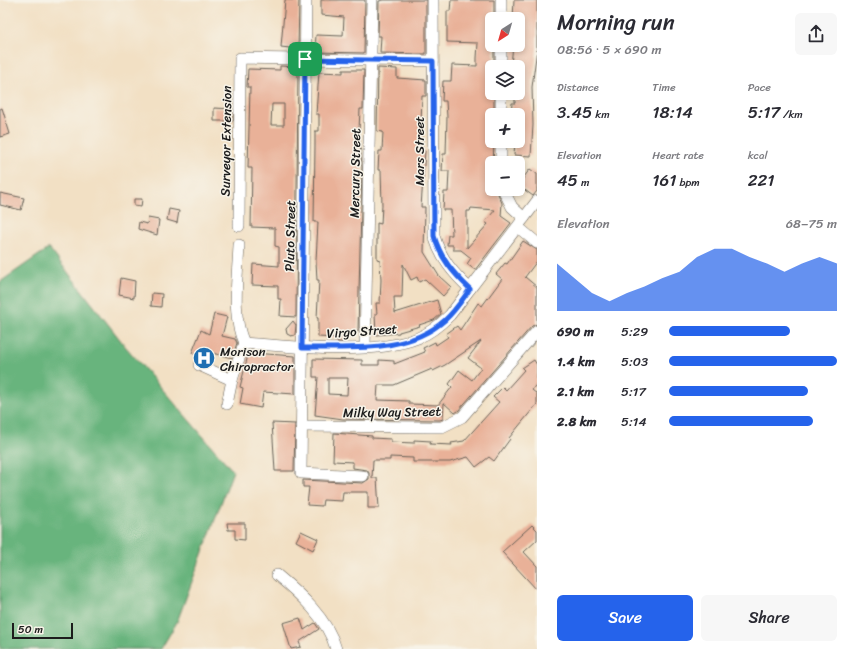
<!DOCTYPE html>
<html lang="en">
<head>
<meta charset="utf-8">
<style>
  :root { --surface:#fff; --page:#f7f7f7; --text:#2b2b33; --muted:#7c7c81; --accent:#2563eb }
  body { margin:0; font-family:Sriracha,sans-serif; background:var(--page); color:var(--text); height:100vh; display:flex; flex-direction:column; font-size:15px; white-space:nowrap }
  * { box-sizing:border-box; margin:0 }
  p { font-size:13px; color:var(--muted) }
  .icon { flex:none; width:22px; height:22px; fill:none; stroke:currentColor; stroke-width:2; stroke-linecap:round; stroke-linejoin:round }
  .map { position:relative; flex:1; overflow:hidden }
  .panel { display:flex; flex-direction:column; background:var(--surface); width:320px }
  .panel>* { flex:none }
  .needle { width:26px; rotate:217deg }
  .controls { position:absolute; left:485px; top:12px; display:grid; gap:8px }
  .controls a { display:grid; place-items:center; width:40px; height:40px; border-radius:6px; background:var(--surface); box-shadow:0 2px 6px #0003; font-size:20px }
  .scale { position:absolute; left:12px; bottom:10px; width:61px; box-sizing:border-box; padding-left:4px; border:2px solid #1c1c1c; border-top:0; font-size:11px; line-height:14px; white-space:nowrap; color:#1c1c1c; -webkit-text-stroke:3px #f7f3e8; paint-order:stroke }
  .pin { position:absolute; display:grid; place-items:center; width:34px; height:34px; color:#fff; margin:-17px; border-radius:8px; box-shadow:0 2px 6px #0006 }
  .round { display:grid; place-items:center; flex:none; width:42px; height:42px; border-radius:6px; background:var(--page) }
  .headline { display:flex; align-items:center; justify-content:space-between; height:68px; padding:0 20px }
  h1 { font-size:22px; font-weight:600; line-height:30px }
  .stats { display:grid; grid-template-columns:repeat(3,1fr); gap:6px; height:68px; padding:4px 20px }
  .stats div { display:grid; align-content:center }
  .stats b { font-size:17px; font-weight:600 }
  .stats small { font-size:11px; font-weight:400 }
  .stats p { font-size:11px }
  .chart { height:112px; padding:8px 20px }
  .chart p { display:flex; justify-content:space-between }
  .chart svg { width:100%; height:72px; margin-top:4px; fill:var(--accent); opacity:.7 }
  .button { display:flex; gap:8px; margin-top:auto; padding:8px 20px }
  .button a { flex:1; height:46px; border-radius:6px; background:var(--accent); color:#fff; font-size:16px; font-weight:600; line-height:46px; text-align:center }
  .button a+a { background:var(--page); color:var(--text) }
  ul { padding:0 20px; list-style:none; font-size:13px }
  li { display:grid; grid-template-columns:64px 48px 1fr; align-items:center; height:30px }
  li i { height:10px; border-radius:5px; background:var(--accent) }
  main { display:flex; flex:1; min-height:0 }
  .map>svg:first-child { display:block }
</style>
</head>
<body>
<main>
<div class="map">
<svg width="537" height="649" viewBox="0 0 537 649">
  <rect width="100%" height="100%" fill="#f7f3e8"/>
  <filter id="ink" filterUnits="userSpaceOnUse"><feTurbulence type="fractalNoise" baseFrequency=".025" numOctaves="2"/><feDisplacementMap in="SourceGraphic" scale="8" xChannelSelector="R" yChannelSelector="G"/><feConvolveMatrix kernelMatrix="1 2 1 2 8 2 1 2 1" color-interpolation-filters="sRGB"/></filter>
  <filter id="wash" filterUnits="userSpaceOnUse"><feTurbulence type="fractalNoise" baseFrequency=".012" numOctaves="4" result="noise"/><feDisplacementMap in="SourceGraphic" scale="16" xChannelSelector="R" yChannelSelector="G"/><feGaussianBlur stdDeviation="0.9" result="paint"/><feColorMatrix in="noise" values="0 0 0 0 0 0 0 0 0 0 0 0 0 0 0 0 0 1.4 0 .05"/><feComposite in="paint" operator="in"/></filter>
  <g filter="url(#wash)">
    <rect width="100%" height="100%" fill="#f2e0c4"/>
    <polygon fill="#68b47d" stroke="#42684c" points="49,248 125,346 233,471 177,622 161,649 0,649 0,282"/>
    <g id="blocks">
      <g fill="#e9b198" fill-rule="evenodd">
        <polygon points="285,0 299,0 298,49 281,47"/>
        <polygon points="321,0 365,0 364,53 315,52 316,35 343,36 344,17 321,15"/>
        <polygon points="383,0 426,0 426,54 380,53 381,36 378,36 379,1"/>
        <path d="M451 0H494V19H492V47H494V67H492V93H494V115H492V141H494L492 189H496L502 203 501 216 511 223 475 270 467 264 471 258 461 250H453V245H447L448 235H452L451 210H443L444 192H448L449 171H442L443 154H446L447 117 446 101H442L443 81H451L452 65 477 66V58L478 43 447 42V11H450ZM471 208 495 210 485 222 488 224 467 248V211H470Z"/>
        <polygon points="514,0 537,0 537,49 532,87 533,125 531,156 514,155 515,141 518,141 518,115 511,115 512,103 515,103 515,93 518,93 518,67 512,67 511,65 513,45 518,45 518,19 513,19"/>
        <path d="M280 66 298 67 296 317 280 316 281 299H278V286L252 285 253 264 279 266V247L275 246V228L251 227 252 168H248L250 87H247L248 69 280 70ZM272 104H284V125H271Z"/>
        <polygon points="378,68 397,69 397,78 426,80 426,96 422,96 421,124 421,134 423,134 422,151 425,151 421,207 425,207 424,252 439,276 451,287 443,296 425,279 419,282 417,277 411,280 403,264 402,297 394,297 395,313 437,300 441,314 434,320 419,325 420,326 399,332 399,333 376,335 375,314 377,314 376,303 380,303 381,280 380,260 377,259 377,223 381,224 382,205 381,170 378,170 379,151 382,151 383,132 377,131"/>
        <polygon points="343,70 364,70 363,109 360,109 359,130 362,167 358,332 345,332 345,342 337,342 337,338 318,337 318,318 317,318 319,280 317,280 316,261 318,222 314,222 315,145 315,131 319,131 319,114 316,114 319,72 343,73"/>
        <polygon points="2,108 10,134 0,137 0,109"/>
        <polygon points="214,108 233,109 233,121 214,121"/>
        <polygon points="530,169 537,174 537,191 533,196 518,185"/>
        <polygon points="0,193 24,198 21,210 0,205"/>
        <polygon points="134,199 142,199 141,207 134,206"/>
        <polygon points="169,209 179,211 177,223 167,220"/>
        <polygon points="148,218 159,220 157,235 138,229 139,222 147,224"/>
        <path d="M523 241 537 250V261L525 277 537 287V324L532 326 458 411 455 413 444 403 443 419 440 420 343 419 315 415 318 377H313V359L362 360V365H379V360L394 361V364L425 352 423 348 435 342 436 345 448 337 446 334 457 326 460 330 478 303 482 306 502 279 496 274 505 263 507 264ZM481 341 468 358 481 368 472 380 459 370 449 384 452 387 438 405 409 404V401L377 400 378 385H394L432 369 433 371 445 365ZM328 378H348L347 395 328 394Z"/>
        <polygon points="121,278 135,281 134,298 119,295"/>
        <polygon points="152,293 162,294 161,307 151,306"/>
        <polygon points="214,314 227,317 222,336 235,339 237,343 232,358 212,353 208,360 192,353 201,330 209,334"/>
        <polygon points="293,321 296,325 295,335 291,336 287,334 286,329"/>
        <polygon points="249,351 266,354 295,356 295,394 263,392 261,408 240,404 243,388 240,387"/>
        <polygon points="534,360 537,365 537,383 532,390 537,394 537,404 509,438 510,439 494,461 489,457 476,467 468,457 450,462 413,462 413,458 390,457 390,460 373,460 372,478 377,478 379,508 368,508 368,492 343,492 342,501 323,500 322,506 307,505 309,487 303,487 303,480 363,483 369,479 369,473 367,470 353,468 353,462 333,461 334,433 372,436 372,438 391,439 391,442 414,443 414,440 431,441 430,444 452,445 451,443 464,441 499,402 493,397 503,387 506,390 524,370 522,368"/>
        <polygon points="272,423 295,424 294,471 275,471"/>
        <polygon points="227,523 245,523 245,540 235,539 235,530 228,530"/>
        <polygon points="532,525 537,530 537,540 524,552 537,566 537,590 502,552"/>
        <polygon points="301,531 318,539 313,550 296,541"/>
        <polygon points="300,618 304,630 315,623 319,629 299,642 301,647 291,649 283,623"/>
      </g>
    </g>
  </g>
  <g filter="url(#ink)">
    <use href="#blocks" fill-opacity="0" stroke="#676157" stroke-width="1"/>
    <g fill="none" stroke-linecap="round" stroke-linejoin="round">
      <g stroke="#676157" stroke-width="12">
        <g id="minor">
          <polyline points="306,0 301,473 363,476"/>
          <path d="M433 0 434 236C441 259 453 273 470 289"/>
          <polyline points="501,19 501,0"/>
          <polyline points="501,67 501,45"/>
          <polyline points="501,115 501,93"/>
          <polyline points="501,163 501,141"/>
          <polyline points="503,189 512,207 524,218"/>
          <polyline points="239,226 240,58 433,61"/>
          <polyline points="518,227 537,243"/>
          <path d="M239 245C238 275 231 315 244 343"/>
          <path d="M244 343C292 347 373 356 418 338 430 333 441 324 450 315L537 201"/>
          <polyline points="365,347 372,0"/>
          <polyline points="199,365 232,380"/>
          <polyline points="227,404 232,380 244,343"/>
          <polyline points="301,426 429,427 442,427 462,417 537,331"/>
          <path d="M277 575C300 594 328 619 336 649"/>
        </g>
      </g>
      <use href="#minor" stroke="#fff" stroke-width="11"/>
    </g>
  </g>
  <g fill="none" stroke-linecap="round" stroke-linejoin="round" filter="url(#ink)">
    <g stroke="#fff" stroke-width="8">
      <path id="route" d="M305 59 433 61 434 236C441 259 453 273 470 289 462 300 455 311 445 320 407 354 350 347 302 348Z"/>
    </g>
    <use href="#route" stroke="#2563eb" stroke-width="5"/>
  </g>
  <defs>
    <g id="hospital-disc" transform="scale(1.15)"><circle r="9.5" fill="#1f6fb2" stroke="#f7f3e8"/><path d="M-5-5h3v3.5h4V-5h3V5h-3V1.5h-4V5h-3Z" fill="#fff"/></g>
  </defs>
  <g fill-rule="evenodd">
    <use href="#hospital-disc" x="204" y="358"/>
  </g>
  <g text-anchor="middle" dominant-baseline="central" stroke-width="3" stroke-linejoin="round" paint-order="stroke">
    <g font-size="13" fill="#1c1c1c" stroke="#f7f3e8">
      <text transform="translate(226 141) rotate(-89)">Surveyor Extension</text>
      <text transform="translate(419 151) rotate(-90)">Mars Street</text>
      <text transform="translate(355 173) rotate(-89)">Mercury Street</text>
      <text transform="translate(290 236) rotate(-89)">Pluto Street</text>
      <text transform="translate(362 331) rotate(-4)">Virgo Street</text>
      <text transform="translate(392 412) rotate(-1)">Milky Way Street</text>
    </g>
    <g font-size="13" fill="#1c1c1c" stroke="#f7f3e8" text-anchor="start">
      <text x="220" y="351">Morison<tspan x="220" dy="15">Chiropractor</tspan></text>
    </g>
  </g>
</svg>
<div class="controls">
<a><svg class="needle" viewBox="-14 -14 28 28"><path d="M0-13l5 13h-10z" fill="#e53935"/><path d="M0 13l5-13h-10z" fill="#7c7c81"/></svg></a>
<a><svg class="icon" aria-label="layers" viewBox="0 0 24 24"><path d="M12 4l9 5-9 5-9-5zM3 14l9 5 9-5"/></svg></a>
<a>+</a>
<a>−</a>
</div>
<div class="scale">50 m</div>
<div class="pin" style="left:305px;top:59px;background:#1e9e55"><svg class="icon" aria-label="arrive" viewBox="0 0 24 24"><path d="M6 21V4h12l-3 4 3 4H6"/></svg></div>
</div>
<section class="panel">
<div class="headline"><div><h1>Morning run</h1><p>08:56 · 5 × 690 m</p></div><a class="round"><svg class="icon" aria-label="share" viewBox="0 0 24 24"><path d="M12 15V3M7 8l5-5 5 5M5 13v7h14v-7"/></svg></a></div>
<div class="stats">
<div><p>Distance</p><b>3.45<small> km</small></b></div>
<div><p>Time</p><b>18:14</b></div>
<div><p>Pace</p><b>5:17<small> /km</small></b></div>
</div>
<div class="stats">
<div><p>Elevation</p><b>45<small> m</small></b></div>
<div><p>Heart rate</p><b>161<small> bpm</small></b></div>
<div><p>kcal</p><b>221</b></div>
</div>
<div class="chart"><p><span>Elevation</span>68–75 m</p>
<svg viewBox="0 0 160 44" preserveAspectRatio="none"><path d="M0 44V15L10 24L20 33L30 38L40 33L50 29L60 24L70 20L80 11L90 6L100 6L110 11L120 15L130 20L140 15L150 11L160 15V44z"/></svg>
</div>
<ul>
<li><b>690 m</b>5:29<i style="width:72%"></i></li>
<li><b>1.4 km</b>5:03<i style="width:100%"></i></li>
<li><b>2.1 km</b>5:17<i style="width:83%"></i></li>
<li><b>2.8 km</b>5:14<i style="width:86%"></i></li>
</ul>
<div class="button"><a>Save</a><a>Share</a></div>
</section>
</main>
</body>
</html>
